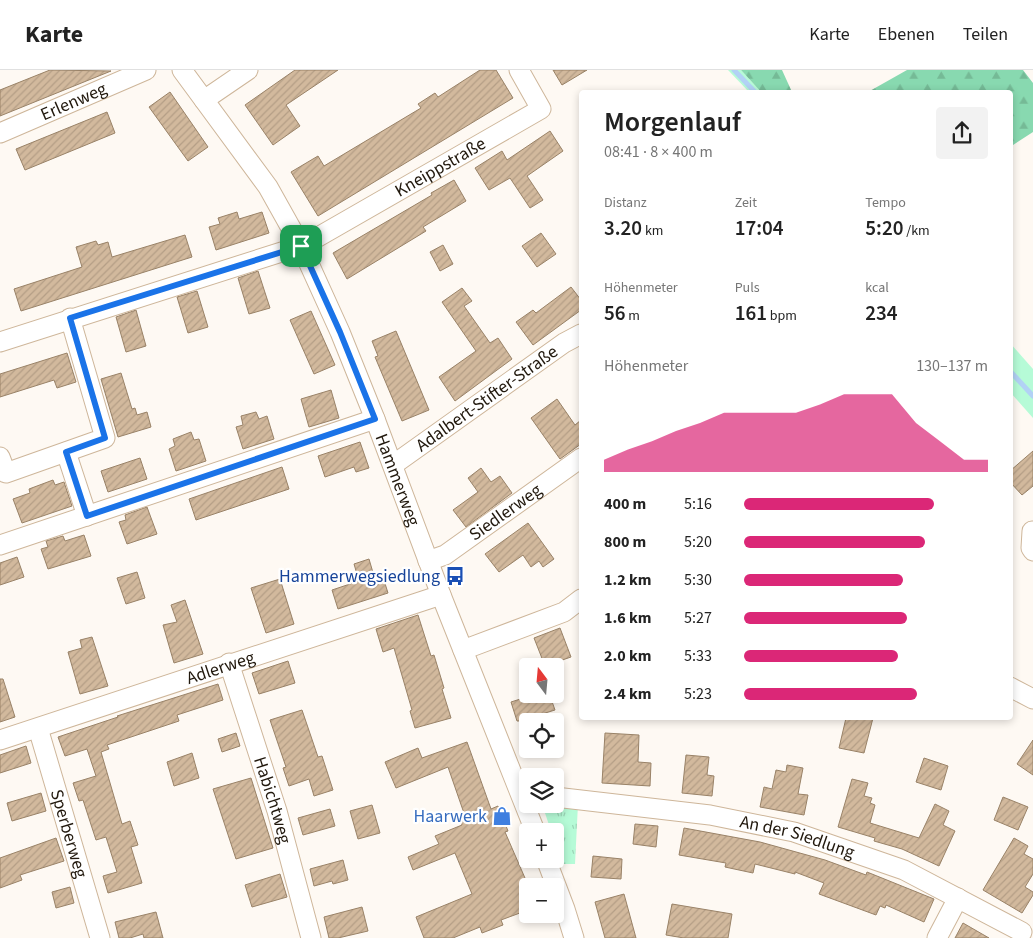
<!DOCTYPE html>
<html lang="de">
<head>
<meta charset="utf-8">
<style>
  :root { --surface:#fff; --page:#f2f2f2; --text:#222; --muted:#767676; --line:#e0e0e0; --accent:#db2777 }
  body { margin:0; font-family:"Source Sans 3",sans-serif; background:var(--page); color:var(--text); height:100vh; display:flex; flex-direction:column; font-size:19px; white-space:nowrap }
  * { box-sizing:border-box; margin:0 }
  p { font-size:16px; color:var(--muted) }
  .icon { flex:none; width:28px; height:28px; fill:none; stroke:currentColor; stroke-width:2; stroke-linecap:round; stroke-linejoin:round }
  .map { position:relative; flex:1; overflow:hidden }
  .sheet { position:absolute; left:579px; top:20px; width:434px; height:630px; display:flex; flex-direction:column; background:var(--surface); border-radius:5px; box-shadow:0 2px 8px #0003 }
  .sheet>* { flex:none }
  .needle { width:32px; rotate:344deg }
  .fabs { position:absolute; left:519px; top:588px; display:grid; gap:10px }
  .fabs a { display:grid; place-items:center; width:45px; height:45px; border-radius:5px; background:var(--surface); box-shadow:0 2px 8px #0003; font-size:25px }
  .pin { position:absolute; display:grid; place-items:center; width:42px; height:42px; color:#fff; margin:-21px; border-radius:10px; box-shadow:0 2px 8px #0006 }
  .round { display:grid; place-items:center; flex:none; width:52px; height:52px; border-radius:5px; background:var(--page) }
  .overview { display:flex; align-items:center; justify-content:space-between; height:85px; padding:0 25px }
  h1 { font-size:28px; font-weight:600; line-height:38px }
  .stats { display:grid; grid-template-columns:repeat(3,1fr); gap:8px; height:85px; padding:5px 25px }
  .stats div { display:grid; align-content:center }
  .stats b { font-size:21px; font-weight:600 }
  .stats small { font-size:14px; font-weight:400 }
  .stats p { font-size:14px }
  .chart { height:140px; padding:10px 25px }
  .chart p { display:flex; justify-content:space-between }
  .chart svg { width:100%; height:90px; margin-top:5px; fill:var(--accent); opacity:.7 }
  ul { padding:0 25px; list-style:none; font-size:16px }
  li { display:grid; grid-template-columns:80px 60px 1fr; align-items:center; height:38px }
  li i { height:12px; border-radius:6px; background:var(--accent) }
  header { display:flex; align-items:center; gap:30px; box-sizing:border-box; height:70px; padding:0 25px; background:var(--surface); border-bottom:1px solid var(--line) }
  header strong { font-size:24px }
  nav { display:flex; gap:28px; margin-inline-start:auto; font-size:18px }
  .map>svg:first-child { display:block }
</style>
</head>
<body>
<header>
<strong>Karte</strong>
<nav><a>Karte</a><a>Ebenen</a><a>Teilen</a></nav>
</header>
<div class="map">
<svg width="1033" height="868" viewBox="0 0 1033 868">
  <defs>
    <pattern id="forest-firs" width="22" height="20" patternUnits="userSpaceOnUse" patternTransform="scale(1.25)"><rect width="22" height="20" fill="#88d9b0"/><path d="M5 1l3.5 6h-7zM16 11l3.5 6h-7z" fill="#75ba96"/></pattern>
    <pattern id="park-tufts" width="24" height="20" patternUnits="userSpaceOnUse" patternTransform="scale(1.25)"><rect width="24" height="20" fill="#b6fbd7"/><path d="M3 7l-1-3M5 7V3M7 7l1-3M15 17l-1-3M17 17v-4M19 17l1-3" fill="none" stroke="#9cd6b7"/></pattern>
    <pattern id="building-hatch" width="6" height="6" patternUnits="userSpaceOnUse" patternTransform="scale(1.25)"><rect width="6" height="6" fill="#d2b99d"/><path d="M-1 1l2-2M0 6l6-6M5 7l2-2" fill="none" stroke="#b49e86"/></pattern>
  </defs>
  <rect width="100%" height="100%" fill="#fef9f3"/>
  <g fill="#b6fbd7">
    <polygon points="728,0 741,0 761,22 749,22"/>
    <polygon points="1010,273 1033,299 1033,348 1010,322"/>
  </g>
  <g fill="url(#forest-firs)">
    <polygon points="741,0 782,0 792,22 761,22"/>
    <polygon points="907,0 1023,0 1033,13 1033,62 1010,77 1010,22 868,22"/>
  </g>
  <polygon fill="url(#park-tufts)" points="542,734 578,734 575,794 562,794 555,772 555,761 551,761"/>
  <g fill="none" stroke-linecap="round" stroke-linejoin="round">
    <g stroke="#b2d2f5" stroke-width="5">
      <polyline points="734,0 755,22"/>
      <polyline points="1010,301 1033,326"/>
    </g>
  </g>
  <g fill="url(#building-hatch)" stroke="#998267">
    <polygon points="50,0 111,1 0,46 0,20"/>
    <polygon points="295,0 338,0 286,35 300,56 273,75 245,35"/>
    <polygon points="480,0 496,0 513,28 318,146 291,102 318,86 324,96 421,38 418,34 435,23 438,27"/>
    <polygon points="553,0 587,0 562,15"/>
    <polygon points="170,22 208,77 188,91 149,37"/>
    <polygon points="107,42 115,63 25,100 16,79"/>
    <polygon points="550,61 563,81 527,106 543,130 530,138 510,108 489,120 475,98 502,81 507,90"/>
    <polygon points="454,110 466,131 423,157 426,161 347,209 333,183 432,125 431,123"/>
    <polygon points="237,142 239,149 262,142 269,163 216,180 209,157 220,154 218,148"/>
    <polygon points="541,163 556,184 537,197 522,176"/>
    <polygon points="185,165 192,187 21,241 14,219 82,197 76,177 96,171 98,175 108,172 112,187"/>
    <polygon points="443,175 453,194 440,201 430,182"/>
    <polygon points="258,201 270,238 249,244 238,208"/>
    <polygon points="571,217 581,230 581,240 533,275 516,252 533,240 536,243"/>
    <polygon points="462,218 472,231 464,236 490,273 498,268 512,289 455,331 439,307 476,281 442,232"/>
    <polygon points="197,221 208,257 188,263 177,227"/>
    <polygon points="136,240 146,276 126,282 116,247"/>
    <polygon points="311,241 335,295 314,304 290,250"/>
    <polygon points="396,261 429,340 402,351 375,287 378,286 372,271"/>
    <polygon points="67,283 76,312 57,318 54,310 0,327 0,304"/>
    <polygon points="121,303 132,339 135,338 137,345 147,342 151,357 118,367 101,309"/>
    <polygon points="331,320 339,348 309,357 301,329"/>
    <polygon points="557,329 575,355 581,350 581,374 560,389 531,348"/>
    <polygon points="256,342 259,349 267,346 274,369 243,379 236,357 243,355 241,346"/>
    <polygon points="191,362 194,370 199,369 206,391 176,401 169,379 175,376 173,369"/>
    <polygon points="360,372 369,398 356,402 354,397 325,407 318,386"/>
    <polygon points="1033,381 1033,416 1022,425 1010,412 1010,401"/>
    <polygon points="140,388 147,409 108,422 101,401"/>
    <polygon points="282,397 289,419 196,450 189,429"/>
    <polygon points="481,398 491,412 500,406 512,423 466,457 453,440 478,422 468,408"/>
    <polygon points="53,410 55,415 64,412 72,436 22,453 13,429 30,423 29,419"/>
    <polygon points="147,437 157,464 127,474 119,452 126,450 125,445"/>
    <polygon points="528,453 554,489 543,497 539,491 531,497 523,485 499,502 485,484"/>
    <polygon points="84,465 91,486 48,499 41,479 48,477 46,471 63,466 65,471"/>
    <polygon points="17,487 24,507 0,515 0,493"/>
    <polygon points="369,489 374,506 382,504 388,523 338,539 332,520 359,511 354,494"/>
    <polygon points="137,502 145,528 126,534 117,508"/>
    <polygon points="280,509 294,554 266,563 251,518"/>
    <polygon points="185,530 203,584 174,593 163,555 177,552 171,535"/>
    <polygon points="418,545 431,586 434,585 444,618 442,619 451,648 415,658 410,641 412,640 394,578 383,582 376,559"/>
    <polygon points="560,558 571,587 545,596 534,568"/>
    <polygon points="92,567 108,616 80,624 68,582 82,578 80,570"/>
    <polygon points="288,591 295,613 259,624 252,603"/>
    <polygon points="0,609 3,609 15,647 0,652"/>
    <polygon points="218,614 223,630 177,645 179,651 107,675 109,679 101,682 122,754 130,751 138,775 131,777 142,813 108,823 103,806 117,802 106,767 96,770 83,730 79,731 73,713 96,706 87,679 65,686 58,667 118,647 117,646"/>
    <polygon points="536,624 538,630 550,626 555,640 542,644 544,651 517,651 511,632"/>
    <polygon points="302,640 318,687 322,686 333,720 314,726 309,709 289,716 283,698 286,697 270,650"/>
    <polygon points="846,648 873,648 864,683 839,678"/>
    <polygon points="236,663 240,676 222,682 218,669"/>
    <polygon points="605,663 639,665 638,692 651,693 650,716 602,713"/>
    <polygon points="1033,670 1033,705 1017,694"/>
    <polygon points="467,672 491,739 498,736 508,761 505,762 528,815 528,840 501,850 503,855 482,863 480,857 453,868 424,868 416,847 472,824 455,783 413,800 408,787 439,774 435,766 462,755 461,751 466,749 448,697 396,718 385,692 418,678 422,688"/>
    <polygon points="26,676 31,693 0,703 0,685"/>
    <polygon points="192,683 199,708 174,716 167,692"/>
    <polygon points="686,685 709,687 707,705 714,706 712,726 682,723"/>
    <polygon points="924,688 948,696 941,720 916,712"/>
    <polygon points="787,695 803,698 798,724 808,725 804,745 760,737 764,717 772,719 776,700 786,702"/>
    <polygon points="251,708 273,778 236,789 213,719"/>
    <polygon points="852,709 868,713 864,726 872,728 870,733 875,735 870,753 919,768 935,734 949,741 943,755 955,761 939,796 902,779 874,771 875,768 838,757"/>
    <polygon points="41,723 46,741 12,751 7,733"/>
    <polygon points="1003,727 1028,737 1018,760 994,750"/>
    <polygon points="372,735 380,763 358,769 350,741"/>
    <polygon points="330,739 335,756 303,765 298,748"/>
    <polygon points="635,754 658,756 656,777 633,774"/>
    <polygon points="684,758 760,772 825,790 866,805 867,802 934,829 924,852 886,835 885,838 880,836 876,845 819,824 824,813 795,802 795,804 755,794 753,803 725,797 726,793 679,785"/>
    <polygon points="56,768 64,791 20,805 22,810 0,818 0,788"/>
    <polygon points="1014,768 1028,776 1024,784 1033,789 1033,804 1025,817 1033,822 1033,825 1022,843 983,820"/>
    <polygon points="593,786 622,789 621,809 591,807"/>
    <polygon points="343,790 348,810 333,814 332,811 314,816 310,799"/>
    <polygon points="280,804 287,827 252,837 245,815"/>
    <polygon points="70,817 74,833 56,838 52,822"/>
    <polygon points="624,824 636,868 605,868 595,832"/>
    <polygon points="672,834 732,844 728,868 684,868 666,865"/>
    <polygon points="362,837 368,861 338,868 329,868 324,847"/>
    <polygon points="156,842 163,868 144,868 143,864 130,868 119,868 115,852"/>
    <polygon points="963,853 989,868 955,868"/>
  </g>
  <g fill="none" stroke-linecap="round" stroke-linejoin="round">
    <g stroke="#ceb69a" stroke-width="21">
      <g id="street">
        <path id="s1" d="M182 0 268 117 301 176 340 262 375 349 441 525 535 761"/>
        <polyline points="204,30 248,0"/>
        <path id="s2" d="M0 63 146 0"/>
        <path id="s3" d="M0 272 291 179 311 171 541 39 519 0"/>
        <polyline points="66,382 87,446"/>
        <polyline points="0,387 6,403 105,368 70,248"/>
        <path id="s4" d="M393 395 564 273 581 264"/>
        <polyline points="1032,461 1031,478 1033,481"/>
        <polyline points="0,475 375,349"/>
        <path id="s5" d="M428 491 445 485 581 388"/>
        <polyline points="463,580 564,542 581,529"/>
        <path id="s6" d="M229 593 277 741 311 868"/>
        <polyline points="1010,617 1033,629"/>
        <path id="s7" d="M38 658 100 868"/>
        <path id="s8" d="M0 670 441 525"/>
        <path id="s9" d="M555 727 710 745 794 762 904 800 1022 862"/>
        <polyline points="546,789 565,839 574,868"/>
        <polyline points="937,868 958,828"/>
      </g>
    </g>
    <use href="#street" stroke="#fff" stroke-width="19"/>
  </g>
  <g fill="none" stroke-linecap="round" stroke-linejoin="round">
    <g stroke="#fff" stroke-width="10">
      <polygon id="route" points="301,176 340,262 375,349 87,446 66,382 105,368 70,248"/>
    </g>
    <use href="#route" stroke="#1a73e8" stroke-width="6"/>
  </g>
  <defs>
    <g id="bus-bare" transform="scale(1.5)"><path d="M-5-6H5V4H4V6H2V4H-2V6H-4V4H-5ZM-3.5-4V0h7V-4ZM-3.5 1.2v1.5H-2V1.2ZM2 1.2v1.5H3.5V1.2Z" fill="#1a4fb4" stroke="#fff" stroke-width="2.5" paint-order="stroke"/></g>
    <g id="shop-bare" transform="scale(1.5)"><path d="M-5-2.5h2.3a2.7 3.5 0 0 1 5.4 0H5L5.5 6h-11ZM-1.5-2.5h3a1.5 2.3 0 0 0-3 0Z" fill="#3f7fe0" stroke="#fff" stroke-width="2.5" paint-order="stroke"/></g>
  </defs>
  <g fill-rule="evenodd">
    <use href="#bus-bare" x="455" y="506"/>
    <use href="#shop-bare" x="502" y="746"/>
  </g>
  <g text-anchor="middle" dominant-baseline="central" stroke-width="4.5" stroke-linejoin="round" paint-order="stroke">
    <g font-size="18" fill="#21180d" stroke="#fff">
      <text stroke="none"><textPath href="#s2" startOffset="80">Erlenweg</textPath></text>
      <text stroke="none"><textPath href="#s3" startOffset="476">Kneippstraße</textPath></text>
      <text stroke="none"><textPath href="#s4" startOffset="115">Adalbert-Stifter-Straße</textPath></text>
      <text stroke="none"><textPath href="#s1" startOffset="466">Hammerweg</textPath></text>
      <text stroke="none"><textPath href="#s5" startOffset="92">Siedlerweg</textPath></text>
      <text stroke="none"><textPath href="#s8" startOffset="232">Adlerweg</textPath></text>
      <text stroke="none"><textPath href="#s6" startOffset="144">Habichtweg</textPath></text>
      <text stroke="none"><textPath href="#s7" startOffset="110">Sperberweg</textPath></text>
      <text stroke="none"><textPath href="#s9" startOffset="246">An der Siedlung</textPath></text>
    </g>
    <g font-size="18" fill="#164399" stroke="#fff" text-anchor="end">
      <text x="440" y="506">Hammerwegsiedlung</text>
    </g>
    <g font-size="18" fill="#366cbe" stroke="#fff" text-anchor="end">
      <text x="487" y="746">Haarwerk</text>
    </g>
  </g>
</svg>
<div class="fabs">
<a><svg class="needle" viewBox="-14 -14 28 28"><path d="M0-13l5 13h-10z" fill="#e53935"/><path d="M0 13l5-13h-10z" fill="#767676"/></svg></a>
<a><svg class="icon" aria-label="locate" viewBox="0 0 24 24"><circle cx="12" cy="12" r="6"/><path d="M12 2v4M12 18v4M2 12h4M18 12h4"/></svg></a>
<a><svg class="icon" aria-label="layers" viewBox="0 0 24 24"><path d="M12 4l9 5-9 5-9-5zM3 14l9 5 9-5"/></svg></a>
<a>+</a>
<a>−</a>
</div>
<div class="pin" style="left:301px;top:176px;background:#1e9e55"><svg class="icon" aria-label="arrive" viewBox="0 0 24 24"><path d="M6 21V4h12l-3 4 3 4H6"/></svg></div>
<section class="sheet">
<div class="overview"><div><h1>Morgenlauf</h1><p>08:41 · 8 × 400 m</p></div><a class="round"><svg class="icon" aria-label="share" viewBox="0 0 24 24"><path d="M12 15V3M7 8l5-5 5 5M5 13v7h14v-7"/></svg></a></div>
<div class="stats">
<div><p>Distanz</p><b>3.20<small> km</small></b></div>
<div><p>Zeit</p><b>17:04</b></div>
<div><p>Tempo</p><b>5:20<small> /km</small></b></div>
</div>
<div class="stats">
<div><p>Höhenmeter</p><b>56<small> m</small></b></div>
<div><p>Puls</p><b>161<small> bpm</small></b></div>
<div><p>kcal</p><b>234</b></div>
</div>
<div class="chart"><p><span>Höhenmeter</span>130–137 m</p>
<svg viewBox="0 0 160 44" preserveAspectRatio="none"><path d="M0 44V38L10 33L20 29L30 24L40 20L50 15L60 15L70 15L80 15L90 11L100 6L110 6L120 6L130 20L140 29L150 38L160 38V44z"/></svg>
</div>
<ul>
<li><b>400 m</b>5:16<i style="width:78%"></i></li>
<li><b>800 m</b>5:20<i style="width:74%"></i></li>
<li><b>1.2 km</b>5:30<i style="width:65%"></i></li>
<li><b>1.6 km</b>5:27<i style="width:67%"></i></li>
<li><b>2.0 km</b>5:33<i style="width:63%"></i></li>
<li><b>2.4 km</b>5:23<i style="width:71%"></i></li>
</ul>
</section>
</div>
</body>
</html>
